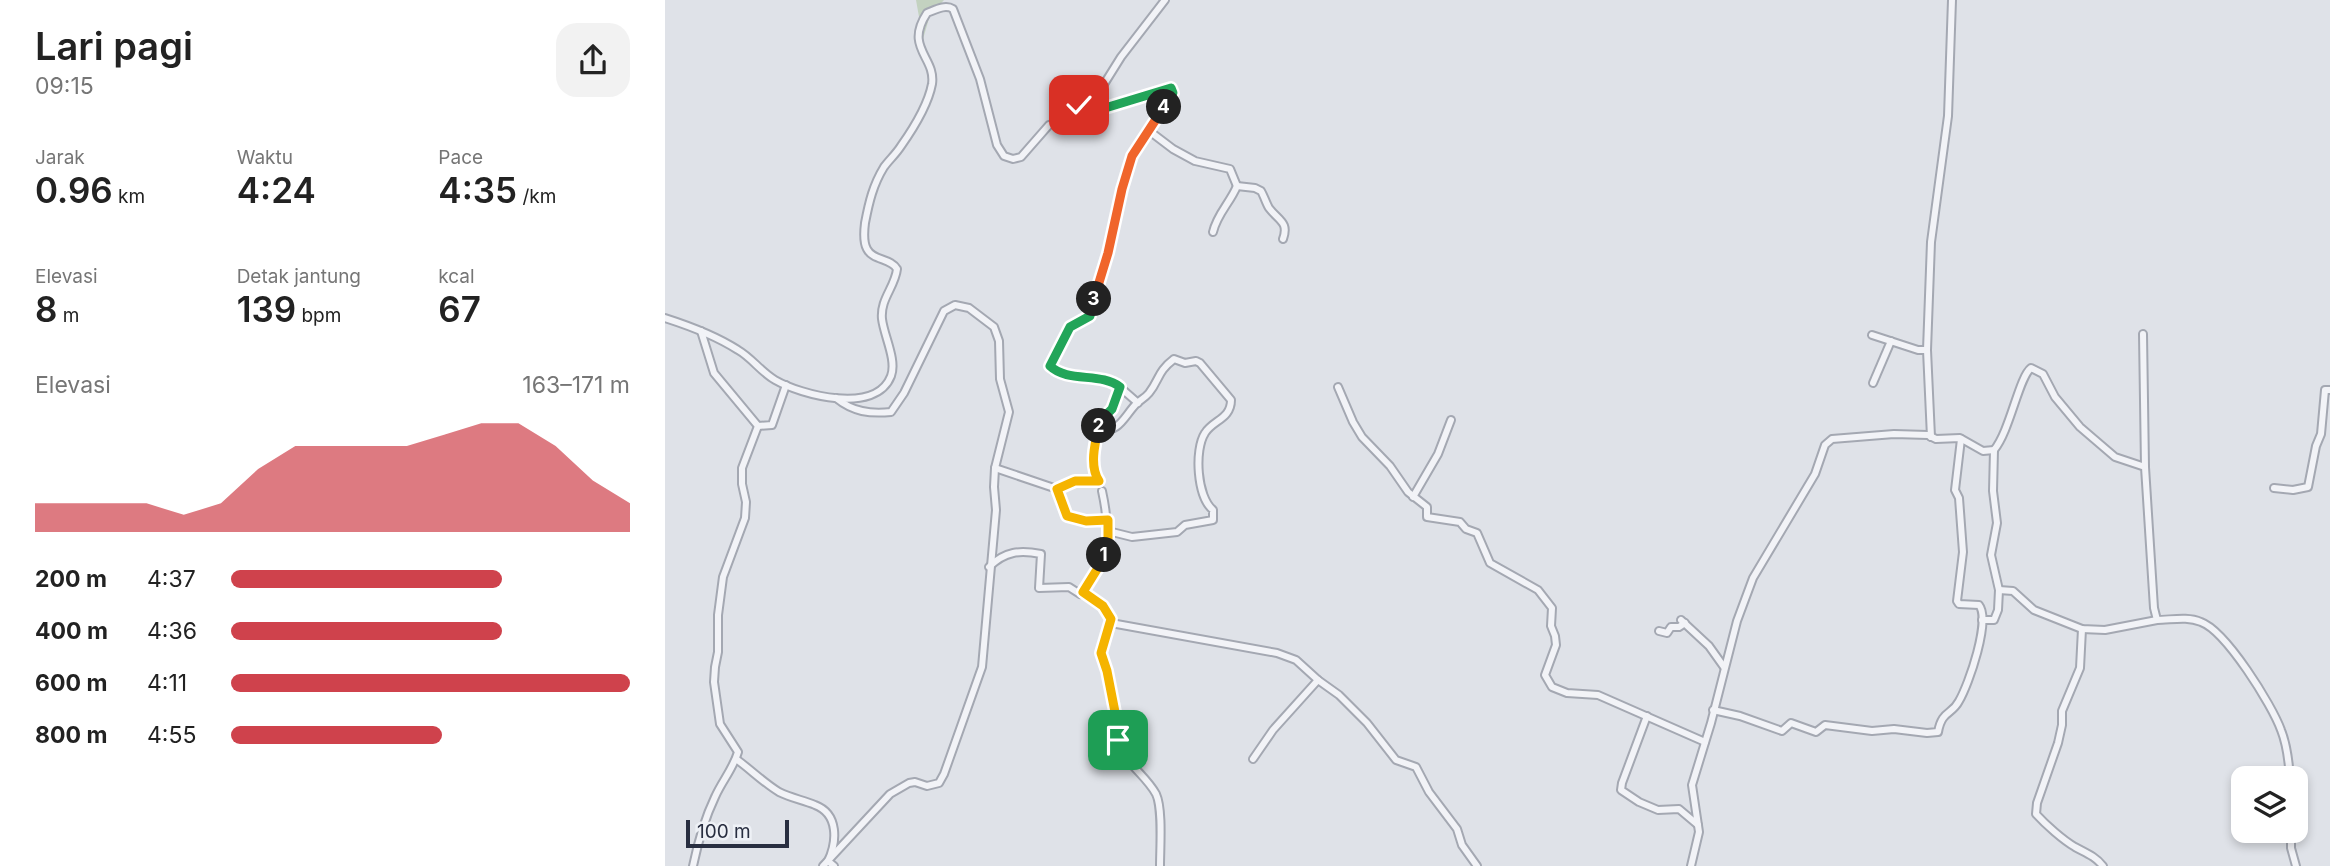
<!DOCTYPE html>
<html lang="id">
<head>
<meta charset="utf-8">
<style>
  :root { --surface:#fff; --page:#f2f2f2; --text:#222; --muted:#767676; --accent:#cf424c }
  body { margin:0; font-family:Inter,sans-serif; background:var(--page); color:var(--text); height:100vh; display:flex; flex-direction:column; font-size:26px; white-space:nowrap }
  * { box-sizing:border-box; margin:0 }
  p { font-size:23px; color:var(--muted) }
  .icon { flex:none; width:38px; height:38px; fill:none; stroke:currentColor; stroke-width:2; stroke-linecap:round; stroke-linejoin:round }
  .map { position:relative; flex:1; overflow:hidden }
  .sheet { display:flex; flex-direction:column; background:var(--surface); width:665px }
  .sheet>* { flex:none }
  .tools { position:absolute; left:1566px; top:766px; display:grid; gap:14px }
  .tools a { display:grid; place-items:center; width:77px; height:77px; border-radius:14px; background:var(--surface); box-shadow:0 4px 10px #0003; font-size:35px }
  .scale { position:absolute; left:21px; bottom:18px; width:103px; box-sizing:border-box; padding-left:7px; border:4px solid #282e40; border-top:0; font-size:19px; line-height:24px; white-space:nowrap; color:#282e40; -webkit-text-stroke:5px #eef1f6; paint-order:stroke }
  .pin { position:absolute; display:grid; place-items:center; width:60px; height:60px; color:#fff; margin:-30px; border-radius:14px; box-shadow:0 4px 10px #0006 }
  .km { position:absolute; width:35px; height:35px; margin:-18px; border-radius:50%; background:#222; color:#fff; font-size:19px; line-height:35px; text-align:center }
  .round { display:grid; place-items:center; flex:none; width:74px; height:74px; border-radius:21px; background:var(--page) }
  .head { display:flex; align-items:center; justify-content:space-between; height:119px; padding:0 35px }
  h1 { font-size:38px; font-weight:600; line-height:52px }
  .stats { display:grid; grid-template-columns:repeat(3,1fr); gap:10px; height:119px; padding:7px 35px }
  .stats div { display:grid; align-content:center }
  .stats b { font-size:35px; font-weight:600 }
  .stats small { font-size:19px; font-weight:400 }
  .stats p { font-size:19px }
  .chart { height:196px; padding:14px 35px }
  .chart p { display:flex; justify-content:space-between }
  .chart svg { width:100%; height:126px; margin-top:7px; fill:var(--accent); opacity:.7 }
  ul { padding:0 35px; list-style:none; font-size:23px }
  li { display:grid; grid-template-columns:112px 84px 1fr; align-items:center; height:52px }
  li i { height:18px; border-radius:9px; background:var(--accent) }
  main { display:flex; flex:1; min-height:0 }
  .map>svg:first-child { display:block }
</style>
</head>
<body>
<main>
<section class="sheet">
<div class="head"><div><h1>Lari pagi</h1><p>09:15</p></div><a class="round"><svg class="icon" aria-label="share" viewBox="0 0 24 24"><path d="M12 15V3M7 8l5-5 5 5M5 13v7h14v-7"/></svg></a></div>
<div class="stats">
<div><p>Jarak</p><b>0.96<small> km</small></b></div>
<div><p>Waktu</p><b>4:24</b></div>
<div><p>Pace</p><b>4:35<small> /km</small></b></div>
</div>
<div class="stats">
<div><p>Elevasi</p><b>8<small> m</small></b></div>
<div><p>Detak jantung</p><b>139<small> bpm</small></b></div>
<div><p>kcal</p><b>67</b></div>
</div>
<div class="chart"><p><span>Elevasi</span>163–171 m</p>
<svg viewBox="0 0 160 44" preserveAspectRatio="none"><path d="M0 44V34L10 34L20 34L30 34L40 38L50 34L60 22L70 14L80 14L90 14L100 14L110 10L120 6L130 6L140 14L150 26L160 34V44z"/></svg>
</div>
<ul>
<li><b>200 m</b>4:37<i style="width:68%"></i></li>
<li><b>400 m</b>4:36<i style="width:68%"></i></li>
<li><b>600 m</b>4:11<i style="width:100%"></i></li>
<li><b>800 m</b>4:55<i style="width:53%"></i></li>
</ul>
</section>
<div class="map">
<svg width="1665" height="866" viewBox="0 0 1665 866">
  <rect width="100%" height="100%" fill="#dfe2e8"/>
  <polygon fill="#c3d2c0" points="251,0 279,0 265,15 258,39"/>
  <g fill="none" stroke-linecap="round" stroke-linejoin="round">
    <g stroke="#a4a8b2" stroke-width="10">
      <g id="minor">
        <polyline points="396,121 504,88 508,90 467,157 457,189 443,253 429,296 429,306 424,318 411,322 405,327 385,366 387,370 411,376 449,382 473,403"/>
        <polyline points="483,130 508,149 530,161 565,169 572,186"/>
        <path d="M548 232C552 214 565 203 572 186L590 188 596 191C599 196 601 203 604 208 614 221 624 222 618 239"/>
        <path d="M0 318C25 326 50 335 73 350 87 358 96 372 110 380 136 395 211 415 226 376 232 360 219 336 217 319 215 299 230 287 232 269 226 258 208 261 202 249 198 242 199 231 200 223 204 202 208 185 219 167 224 160 231 154 236 146 248 129 263 105 267 84 271 57 239 48 262 13 270 10 280 4 288 9L315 79 332 145 339 156 348 159 356 157 384 125 394 122 436 89 456 57 500 0"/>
        <polyline points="1478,334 1480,467"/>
        <polyline points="1207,335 1253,350 1262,350"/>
        <polyline points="1208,383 1226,341"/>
        <polyline points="673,387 688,422 697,437 725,466 743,492 762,507 762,517 795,522 801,529 812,533 825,563 873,590 887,608 886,626 890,636 891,645 880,675 887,687 902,693 933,695 1040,742"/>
        <polyline points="93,426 107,425 121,385"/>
        <path d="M433 431C455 432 458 418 471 404 475 400 480 398 484 393 495 379 492 372 509 359L520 363 531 361 535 363 566 400C566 419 548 420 540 433 529 450 532 497 548 510V520L520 525 512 532 467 537 443 531"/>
        <polyline points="1266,437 1262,350 1266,242 1283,116 1287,0"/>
        <polyline points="330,468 392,489 410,481 434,481 429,470 430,437 438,418 447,409 455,387"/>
        <polyline points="1609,488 1628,490 1643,487 1651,446 1656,434 1660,390 1665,390"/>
        <polyline points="392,489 403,516 420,521 443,520"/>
        <path d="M437 491C446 532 445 557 418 591L438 606 446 619 436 653 443 676 453 740C457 761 481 775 491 794 498 809 495 848 495 866"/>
        <polyline points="748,497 773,454 786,420"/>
        <path d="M324 567C340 551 355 550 376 554L374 588 404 587 415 594 418 591"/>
        <polyline points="1334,590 1348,591 1369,610 1417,629 1440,630 1492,620"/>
        <polyline points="1016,620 1044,646 1059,667"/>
        <polyline points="1317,620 1329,620 1333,610 1334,590 1326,555 1332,523 1328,491 1329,450"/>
        <polyline points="446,623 612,653 631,660 653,680 674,695 702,723 731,760 751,767 764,792 792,829 797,845 812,866"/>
        <path d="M1417 629 1415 668 1397 711V725L1393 743 1372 803 1371 814C1381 825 1398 840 1410 847 1421 853 1430 856 1438 866"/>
        <polyline points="994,631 1002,633 1006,627 1014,627 1020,623"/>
        <path d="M1048 710 1075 716 1117 731 1126 723 1151 732 1160 725 1207 731 1229 729 1262 733 1273 732C1277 710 1287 715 1294 701 1304 684 1326 620 1314 605L1294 604 1292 601 1298 552 1294 498 1290 490 1296 439"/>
        <polyline points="982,716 957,783 956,790 974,802 993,810 1014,809 1033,825"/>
        <path d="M71 759C85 769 99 783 114 792 126 798 138 800 150 805 174 814 172 842 163 861L169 866"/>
        <polyline points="588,759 608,730 653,680"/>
        <polyline points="1626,831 1626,848 1631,866"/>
        <path d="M28 866C33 842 39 820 50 797 57 781 68 769 73 752L55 724 49 682 50 667 53 652V615L58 577 80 518 81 502 77 484V468L93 426 49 373 36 331"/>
        <path d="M158 866 225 794 244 783 250 782 262 786 274 783 279 774 317 667 331 510 329 487 330 468 344 412 335 379 334 341 329 327 304 308 290 305 279 311 239 393 226 412C205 414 188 412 171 398"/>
        <path d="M1026 866 1034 832 1027 785 1046 723 1072 621 1088 578 1150 474 1160 445 1167 439 1229 434 1263 435 1271 439 1295 438 1318 451 1329 450C1345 431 1354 377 1366 368L1378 374 1390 397 1415 427 1450 457 1480 467 1489 608 1492 620C1506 620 1522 616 1536 622 1561 631 1607 705 1616 730 1622 745 1624 763 1625 779"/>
      </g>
    </g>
    <use href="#minor" stroke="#f2f3f7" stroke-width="6"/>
  </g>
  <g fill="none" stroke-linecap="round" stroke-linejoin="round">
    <g stroke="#fff" stroke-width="14">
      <polyline id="split-1" points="439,555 436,563 418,592 438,606 446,619 436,653 442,671 451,717 453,740"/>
    </g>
    <g stroke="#fff" stroke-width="14">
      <path id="split-2" d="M434 426C430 443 424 466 434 481H410L392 489 402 516 421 521 443 520V538L439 555"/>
    </g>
    <g stroke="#fff" stroke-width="14">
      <path id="split-3" d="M429 299 425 316 405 327 385 366C403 383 436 372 455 387L447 409 438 418 434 426"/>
    </g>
    <g stroke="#fff" stroke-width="14">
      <polyline id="split-4" points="429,299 443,253 457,189 467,156 499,107"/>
    </g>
    <g stroke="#fff" stroke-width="14">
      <polyline id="split-5" points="414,105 394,122 506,88 508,93 499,107"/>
    </g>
    <use href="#split-1" stroke="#f5b400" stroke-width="9"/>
    <use href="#split-2" stroke="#f5b400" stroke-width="9"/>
    <use href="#split-3" stroke="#22a559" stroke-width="9"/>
    <use href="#split-4" stroke="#f0652b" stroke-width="9"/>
    <use href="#split-5" stroke="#22a559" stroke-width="9"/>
  </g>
</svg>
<div class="tools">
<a><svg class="icon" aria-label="layers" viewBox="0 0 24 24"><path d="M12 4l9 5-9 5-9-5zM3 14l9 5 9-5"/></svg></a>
</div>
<div class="scale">100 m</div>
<div class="pin" style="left:453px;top:740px;background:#1e9e55"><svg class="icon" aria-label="arrive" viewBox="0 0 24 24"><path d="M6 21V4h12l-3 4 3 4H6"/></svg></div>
<div class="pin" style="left:414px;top:105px;background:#d93025"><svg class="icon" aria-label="check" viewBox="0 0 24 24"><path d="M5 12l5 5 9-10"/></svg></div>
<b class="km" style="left:439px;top:555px">1</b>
<b class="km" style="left:434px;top:426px">2</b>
<b class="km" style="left:429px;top:299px">3</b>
<b class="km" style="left:499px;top:107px">4</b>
</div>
</main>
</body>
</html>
